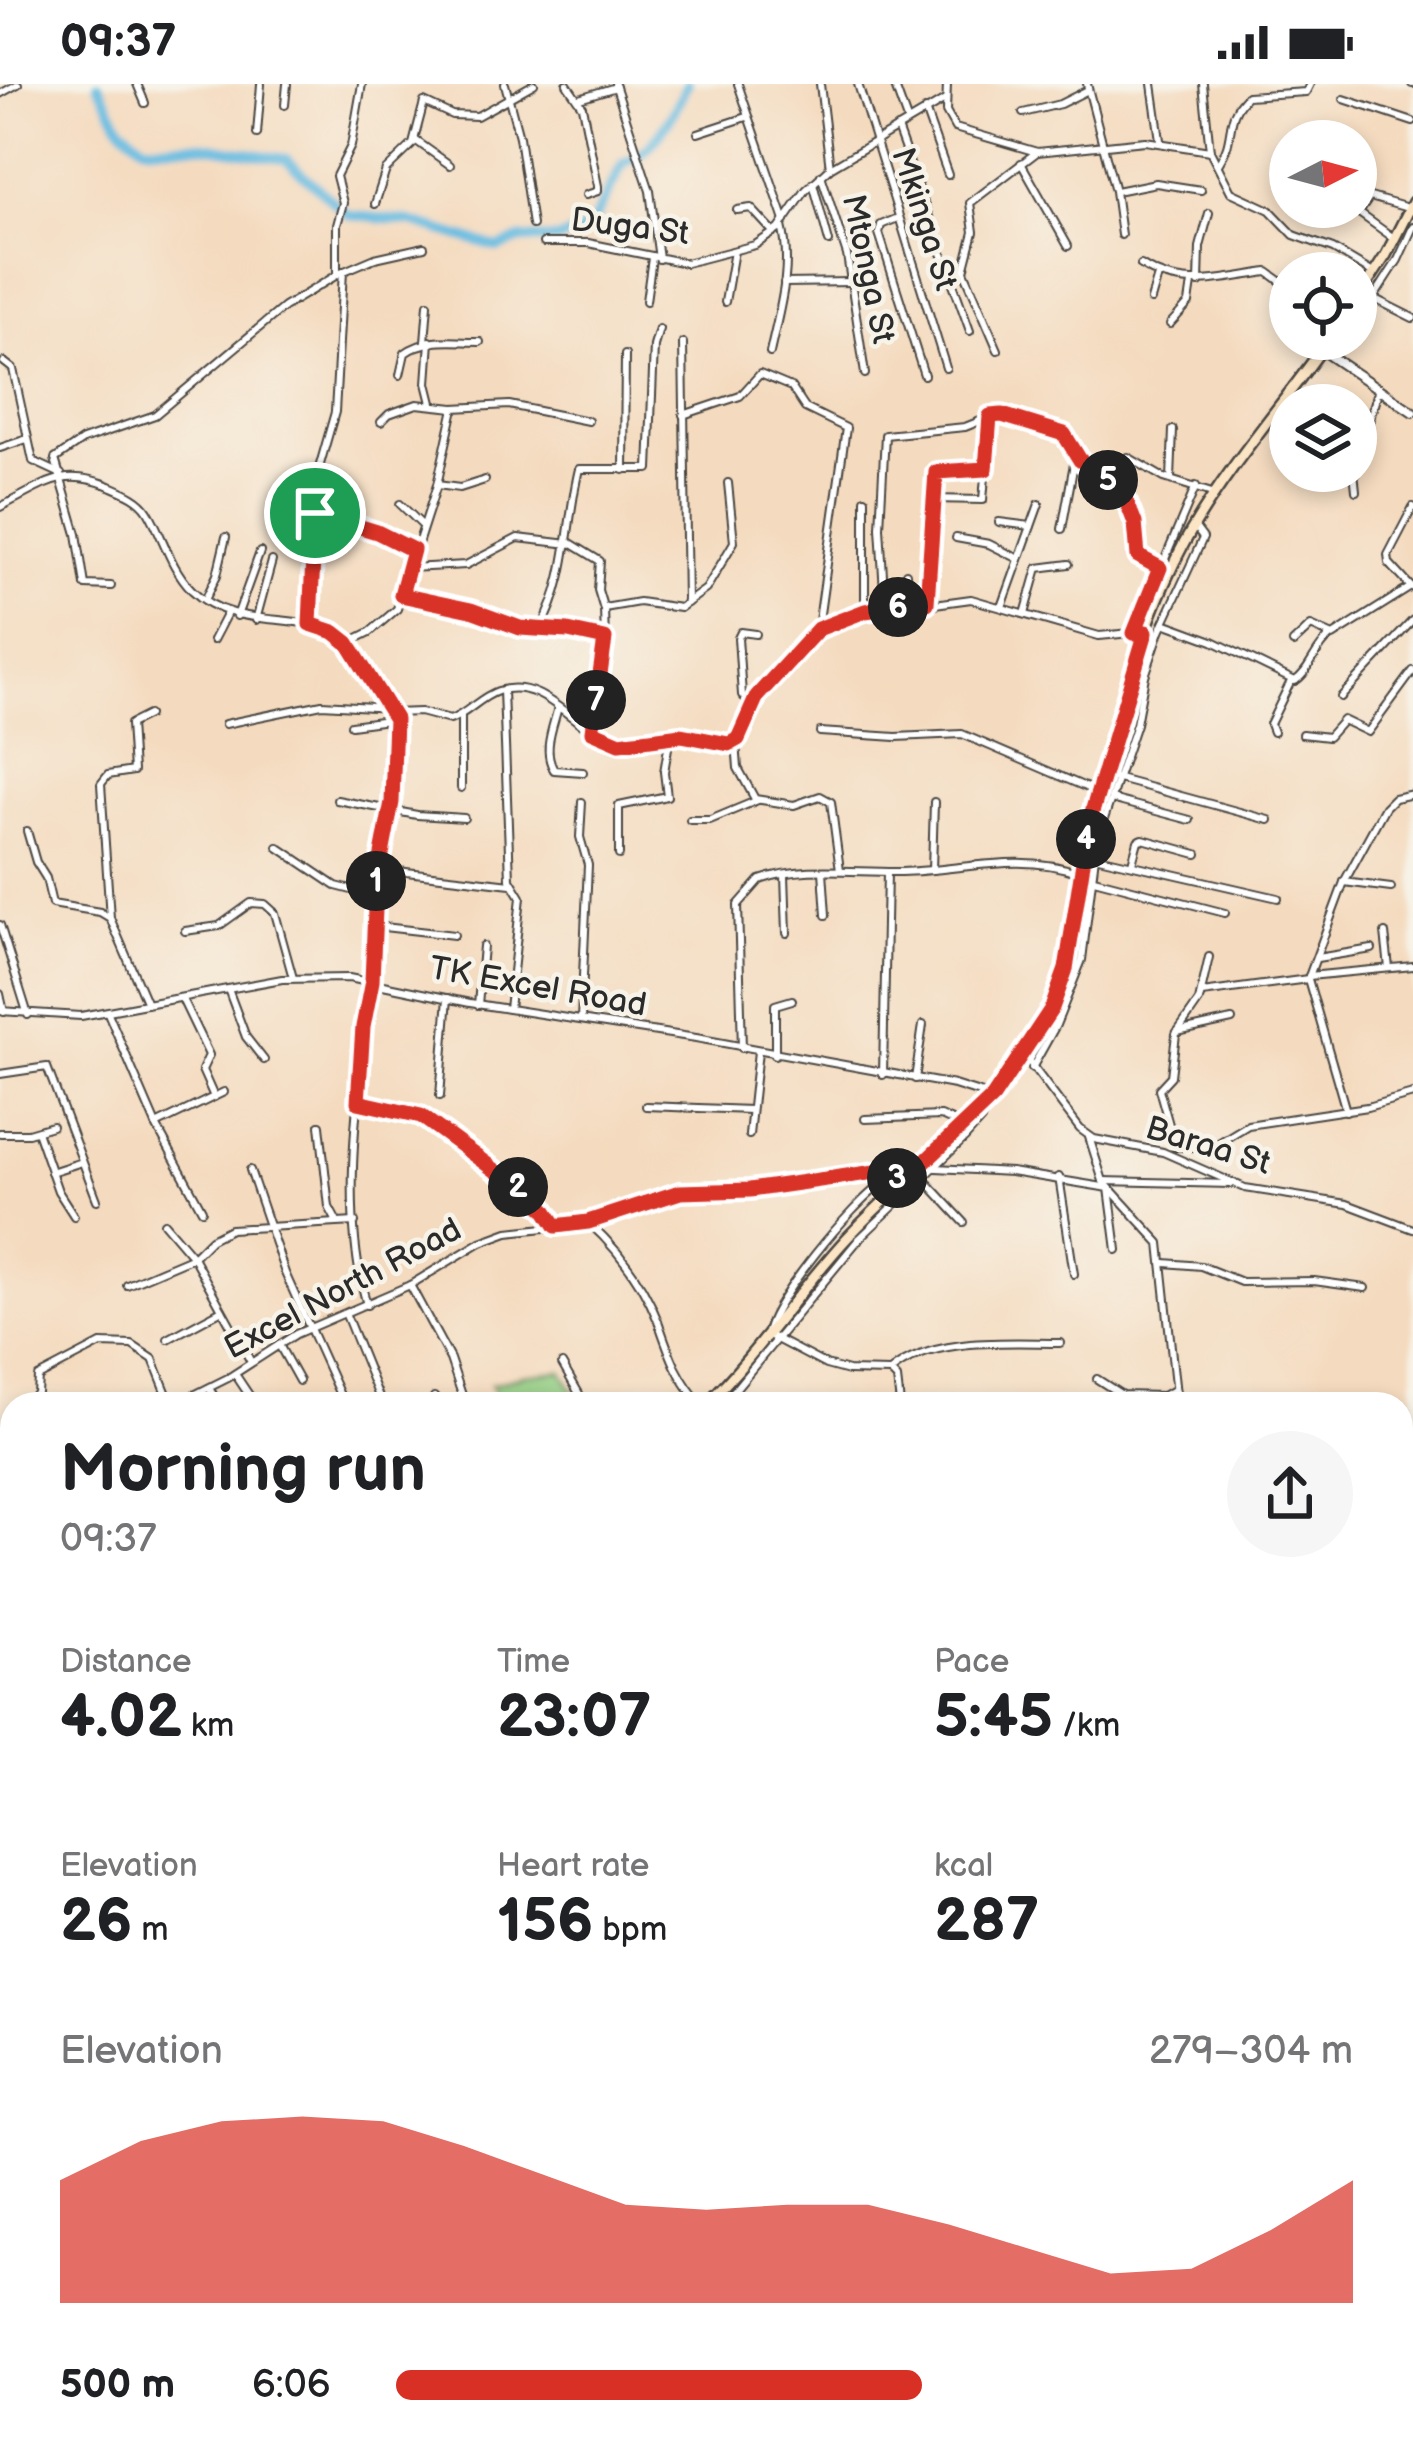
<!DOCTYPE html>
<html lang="en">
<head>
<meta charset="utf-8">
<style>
  :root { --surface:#fff; --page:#f6f6f6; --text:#202124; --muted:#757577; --accent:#d93025 }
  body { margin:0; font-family:"Balsamiq Sans",sans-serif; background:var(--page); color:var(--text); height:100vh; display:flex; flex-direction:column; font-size:45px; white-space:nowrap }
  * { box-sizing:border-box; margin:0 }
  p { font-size:39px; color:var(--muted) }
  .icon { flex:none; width:66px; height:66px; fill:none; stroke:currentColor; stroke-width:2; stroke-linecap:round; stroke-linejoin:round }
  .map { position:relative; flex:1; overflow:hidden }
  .details { position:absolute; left:0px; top:1308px; width:1413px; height:1062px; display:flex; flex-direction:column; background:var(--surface); border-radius:36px 36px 0 0; box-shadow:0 6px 18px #0003 }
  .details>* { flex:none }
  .needle { width:78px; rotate:84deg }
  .controls { position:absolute; left:1269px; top:36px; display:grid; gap:24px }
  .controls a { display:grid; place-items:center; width:108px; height:108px; border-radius:50%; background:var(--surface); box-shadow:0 6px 18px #0003; font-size:60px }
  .pin { position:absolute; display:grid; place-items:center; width:102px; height:102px; color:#fff; margin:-51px; border:6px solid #fff; border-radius:50%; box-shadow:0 3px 12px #0007 }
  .km { position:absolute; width:60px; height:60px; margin:-30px; border-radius:50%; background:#222; color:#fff; font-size:33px; line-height:60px; text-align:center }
  .round { display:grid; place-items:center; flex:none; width:126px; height:126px; border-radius:63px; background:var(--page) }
  .overview { display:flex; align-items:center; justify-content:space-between; height:204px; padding:0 60px }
  h1 { font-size:66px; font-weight:600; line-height:90px }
  .metrics { display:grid; grid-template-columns:repeat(3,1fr); gap:18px; height:204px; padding:12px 60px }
  .metrics div { display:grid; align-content:center }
  .metrics b { font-size:60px; font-weight:600 }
  .metrics small { font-size:33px; font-weight:400 }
  .metrics p { font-size:33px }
  .chart { height:336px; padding:24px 60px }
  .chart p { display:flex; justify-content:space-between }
  .chart svg { width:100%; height:216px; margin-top:12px; fill:var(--accent); opacity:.7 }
  ul { padding:0 60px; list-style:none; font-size:39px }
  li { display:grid; grid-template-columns:192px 144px 1fr; align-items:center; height:90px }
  li i { height:30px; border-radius:15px; background:var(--accent) }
  .status { display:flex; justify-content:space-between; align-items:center; height:84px; padding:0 60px; background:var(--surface); direction:ltr }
  .status svg { height:33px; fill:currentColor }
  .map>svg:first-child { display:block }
</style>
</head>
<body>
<div class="status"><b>09:37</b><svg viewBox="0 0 49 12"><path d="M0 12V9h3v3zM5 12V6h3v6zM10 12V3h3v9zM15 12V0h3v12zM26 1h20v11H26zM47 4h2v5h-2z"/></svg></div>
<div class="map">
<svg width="1413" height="2370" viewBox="0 0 1413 2370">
  <rect width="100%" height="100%" fill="#f7f3e8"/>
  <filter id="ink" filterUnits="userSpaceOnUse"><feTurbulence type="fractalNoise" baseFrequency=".00833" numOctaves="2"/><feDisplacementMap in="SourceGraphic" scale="24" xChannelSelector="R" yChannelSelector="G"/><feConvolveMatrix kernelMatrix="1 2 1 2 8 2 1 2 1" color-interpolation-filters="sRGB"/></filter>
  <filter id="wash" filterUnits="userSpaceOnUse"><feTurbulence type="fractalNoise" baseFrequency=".004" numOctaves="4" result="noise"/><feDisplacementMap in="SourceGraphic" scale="48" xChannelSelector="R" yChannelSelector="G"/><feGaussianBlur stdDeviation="2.7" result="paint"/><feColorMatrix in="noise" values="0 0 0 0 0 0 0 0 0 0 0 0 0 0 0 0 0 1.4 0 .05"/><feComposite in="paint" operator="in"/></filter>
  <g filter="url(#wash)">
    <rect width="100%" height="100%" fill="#f4dabe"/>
    <g fill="#90cc80" stroke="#5e7c56" stroke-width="3">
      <polygon points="561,1287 582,1320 501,1320 491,1301 523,1291"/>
      <polygon points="315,2358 568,2358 567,2370 325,2370"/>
    </g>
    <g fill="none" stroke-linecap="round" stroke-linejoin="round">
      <path stroke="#64bae0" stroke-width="10" d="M98 0 121 43 145 62 198 61 286 75 348 131 411 138 498 164 522 155 556 156 591 143 623 79C655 68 674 30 687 0"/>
    </g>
  </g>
  <g filter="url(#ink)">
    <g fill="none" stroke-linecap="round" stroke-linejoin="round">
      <g stroke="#494541" stroke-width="10">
        <g id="minor">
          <polyline points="137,0 145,19"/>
          <polyline points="505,0 519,53 532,141"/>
          <polyline points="567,0 582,22 598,102 598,107 586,111"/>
          <polyline points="615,0 650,107 659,175"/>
          <polyline points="738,0 785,137"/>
          <polyline points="820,0 830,84"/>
          <polyline points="858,0 946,284"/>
          <polyline points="894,0 907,36"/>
          <polyline points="947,0 946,28 955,44 1037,68 1145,57 1210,67 1231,108 1270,126 1294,151 1333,165 1375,190"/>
          <polyline points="1087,0 1115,107 1121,151"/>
          <polyline points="1152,0 1160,56"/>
          <polyline points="1203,0 1210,67"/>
          <polyline points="1412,0 1413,0"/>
          <polyline points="0,10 18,0"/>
          <polyline points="579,14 616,3"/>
          <polyline points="1344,15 1413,38"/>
          <polyline points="285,21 287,0"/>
          <polyline points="925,26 948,91"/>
          <polyline points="1023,29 1060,20 1088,6"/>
          <polyline points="897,44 970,247"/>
          <polyline points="698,49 747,33"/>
          <polyline points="257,50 261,0"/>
          <polyline points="415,56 450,81"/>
          <polyline points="1021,79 1068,162"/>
          <path d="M1219 79C1237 52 1223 34 1247 12L1306 8 1310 0"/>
          <polyline points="821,91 847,171 865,290"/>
          <polyline points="813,99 829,158"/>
          <polyline points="1116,107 1156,99 1201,106"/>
          <polyline points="375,120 386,86 413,60 424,18 452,31 477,32 534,0"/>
          <polyline points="737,126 751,124 774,149"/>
          <polyline points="898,134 881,141 879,149 924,291"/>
          <polyline points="1395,155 1359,129 1370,113 1408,124"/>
          <polyline points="543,159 588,159 686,179 755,161 779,145 806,106 830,84 945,16"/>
          <path d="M1141 181C1182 208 1223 194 1268 188L1290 204"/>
          <polyline points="342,188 375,174 424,163"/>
          <polyline points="784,199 852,198"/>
          <polyline points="1199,199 1200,163 1209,129"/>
          <polyline points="1363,209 1413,234"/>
          <polyline points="1151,216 1158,192"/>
          <polyline points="646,217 652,174"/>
          <polyline points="725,218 734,167"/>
          <polyline points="1170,240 1189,219 1192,199"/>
          <polyline points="1356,241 1398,176 1413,143"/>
          <polyline points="1312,255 1323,264"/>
          <polyline points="430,257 427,299 432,319"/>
          <polyline points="425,258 428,220"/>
          <polyline points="683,259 687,519"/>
          <polyline points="998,266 964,187 974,148 970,119 1037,68"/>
          <path d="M770 269C779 227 793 184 782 142"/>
          <polyline points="1332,273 1345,255"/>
          <polyline points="4,278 13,285 33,377 61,390"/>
          <path d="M400 291 405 269C427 253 453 258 480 258"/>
          <polyline points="683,331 740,312 760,290 791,303 805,324 846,344 818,544"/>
          <polyline points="381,338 389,330 417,320 454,324 509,321 588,337"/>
          <polyline points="0,364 27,355"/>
          <polyline points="1128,373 1164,394 1215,410"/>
          <polyline points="1356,381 1379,304"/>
          <polyline points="624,386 625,271"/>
          <polyline points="1354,387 1356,407"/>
          <polyline points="1171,395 1173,346"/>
          <polyline points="437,401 460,404 485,396"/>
          <polyline points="865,415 865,526"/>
          <polyline points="932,415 983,416 990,334"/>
          <polyline points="400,420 423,442"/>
          <path d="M0 423C44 402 60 382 110 402 124 408 140 414 148 427 164 454 169 482 192 506 239 553 319 520 350 562 362 578 388 614 394 632 398 642 395 657 394 668 393 716 381 757 375 803 372 833 376 864 372 895 360 995 338 1122 367 1221"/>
          <polyline points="288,423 350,438 413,466"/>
          <polyline points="999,438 1031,442"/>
          <polyline points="1062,445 1075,374"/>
          <polyline points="956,454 989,460 1019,475"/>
          <polyline points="569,458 600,477 598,506 604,526"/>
          <polyline points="409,484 466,481 518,454 569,460"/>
          <polyline points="906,489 908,521"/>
          <polyline points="111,502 85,501 77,450 55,375 83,356 155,331 284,223 337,191 337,141 343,119 336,92 351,62 362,0"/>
          <polyline points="1411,503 1389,479 1388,471 1413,423"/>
          <path d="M401 511 471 526 520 544H541C569 495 566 438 579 385H649L654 262 659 245"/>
          <polyline points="205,516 217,491 226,453"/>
          <polyline points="927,519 936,389 986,385"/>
          <polyline points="1002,523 1039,420"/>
          <polyline points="885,524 880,443 885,351 965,343 998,330 1063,350 1080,376 1110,397 1126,417 1135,439 1139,473 1170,489"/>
          <polyline points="1025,530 1038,484 1069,480"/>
          <polyline points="237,532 260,468"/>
          <polyline points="256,536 272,477"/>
          <polyline points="311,539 317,391 335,328 343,187"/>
          <path d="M1164 539 1213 557 1295 597C1310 588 1315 564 1331 552"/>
          <polyline points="539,545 605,555"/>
          <polyline points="1134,548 1196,402"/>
          <polyline points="213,556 227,529"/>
          <polyline points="348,559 370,548 397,525 437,401 454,324"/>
          <polyline points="1293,559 1311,542 1333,552 1411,503"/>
          <polyline points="503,606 510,795 521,813 509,925"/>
          <polyline points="1341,613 1413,536"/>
          <polyline points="752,621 742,611 738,554 741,548 756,550"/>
          <path d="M558 623C553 643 542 667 554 686L583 688"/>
          <path d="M393 629 420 628 450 636C467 630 480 613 498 607 547 592 574 649 617 659 639 664 660 649 683 651 698 653 713 660 729 660L738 655 757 612 818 545 840 533 971 515 1099 552 1143 548"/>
          <polyline points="225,640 322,620 390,624"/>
          <polyline points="351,641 395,635"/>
          <polyline points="591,647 605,558 604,524 639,518 680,524 706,505 734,458 728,399"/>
          <polyline points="820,648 896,653 962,650 1097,708"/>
          <polyline points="1273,648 1270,640 1291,597"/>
          <polyline points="1302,650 1328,653 1343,636 1368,648 1413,587"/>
          <polyline points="736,658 738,684 755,715 794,721 820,712 831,718 840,786"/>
          <polyline points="1104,691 1269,736"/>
          <polyline points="461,704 461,632"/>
          <polyline points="1111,715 1190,736"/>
          <polyline points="337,716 417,731 464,734"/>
          <polyline points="690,736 710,736 758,716"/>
          <polyline points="27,747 36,778 46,794 52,820 100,828 110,834 147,920"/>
          <polyline points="278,763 336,802 375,812"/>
          <polyline points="619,771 619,722 667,712 664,688 670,652"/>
          <polyline points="1094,772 1278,814"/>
          <polyline points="1132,779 1138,757 1143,755 1197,770"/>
          <polyline points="380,785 511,800"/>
          <polyline points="932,786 934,718"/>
          <polyline points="823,787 826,831"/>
          <polyline points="785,791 787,849"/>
          <polyline points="1090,794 1225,829"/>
          <polyline points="1344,798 1391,804"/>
          <polyline points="110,834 101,700 108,691 133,687 130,640 148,631"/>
          <polyline points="0,841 28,931"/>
          <polyline points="375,842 454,851"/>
          <polyline points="185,847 219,842 251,819 265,820 275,829 293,894"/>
          <polyline points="1385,849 1389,884"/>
          <polyline points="1317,874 1372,865"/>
          <polyline points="1309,892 1413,882"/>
          <polyline points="228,905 246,953 264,976"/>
          <polyline points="1202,909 1308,895"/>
          <polyline points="0,910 4,928"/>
          <polyline points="182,915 209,971 202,986 214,1013"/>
          <polyline points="478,921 483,862"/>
          <polyline points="0,927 81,932 282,895 349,894 470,919 696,954 954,1001 989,1012"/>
          <polyline points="108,929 156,1041 202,1126"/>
          <polyline points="581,936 588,781 580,753 582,718"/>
          <polyline points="1177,948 1232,936"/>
          <path d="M742 964 738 821 760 796C804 780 855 789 901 788 962 787 1020 767 1079 789"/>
          <polyline points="775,971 775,921 792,916"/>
          <polyline points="1024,971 1080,1045 1094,1055 1163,1068 1245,1104 1347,1120 1413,1145"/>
          <polyline points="1032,984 1056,941 1082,876 1097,756 1136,640 1145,592 1160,547 1203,454 1194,442"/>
          <polyline points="0,990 47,983 97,1116"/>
          <polyline points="883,991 887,788"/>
          <polyline points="915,995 923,941"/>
          <polyline points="440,1012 448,914"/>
          <polyline points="358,1018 421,1032 442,1051 526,1109 545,1125 556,1142"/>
          <polyline points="646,1022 751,1026"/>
          <polyline points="1346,1027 1308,895 1344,798 1385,723 1394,714 1413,710"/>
          <polyline points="865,1035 941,1032 963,1042"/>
          <polyline points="156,1041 224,1008"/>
          <polyline points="320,1041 329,1123 336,1136"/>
          <polyline points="37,1047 58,1107 74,1132"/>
          <polyline points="0,1049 28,1049 52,1042"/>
          <polyline points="749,1051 758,967"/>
          <polyline points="1089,1053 1103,1097 1160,1159 1177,1320"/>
          <polyline points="1175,1062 1159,1005 1171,992 1176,950 1199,917 1209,873"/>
          <polyline points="1175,1063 1212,1063 1248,1041 1367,1023 1413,1010"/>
          <polyline points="936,1084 1011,1088 1109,1104 1117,1166"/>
          <polyline points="250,1086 285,1189 344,1320"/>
          <polyline points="51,1088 82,1078"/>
          <polyline points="1059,1093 1074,1190"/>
          <polyline points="924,1095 964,1138"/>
          <polyline points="1103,1097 1231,1100"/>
          <path d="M588 1138C618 1165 643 1199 658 1237 670 1271 676 1292 701 1320"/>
          <polyline points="164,1139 193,1173 251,1278"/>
          <polyline points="1165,1179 1201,1182 1241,1198 1314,1197 1365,1204"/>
          <polyline points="127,1201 193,1173 211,1155 230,1145 355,1138"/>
          <polyline points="410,1201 450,1275 465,1320"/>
          <polyline points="346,1231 382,1320"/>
          <polyline points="168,1255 222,1226"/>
          <polyline points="279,1261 299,1297"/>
          <polyline points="562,1280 585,1320"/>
          <path d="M890 1288C932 1252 1008 1259 1060 1259"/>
          <polyline points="235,1290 255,1320"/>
          <polyline points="1097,1295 1122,1311 1163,1312 1175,1305"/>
          <polyline points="209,1304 219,1320"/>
          <polyline points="434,1313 439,1320"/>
          <polyline points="27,1320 37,1309 38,1293 101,1260 132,1261 153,1275 171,1320"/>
          <polyline points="176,1320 228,1294 296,1250 410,1201 481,1158 508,1148 581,1140 680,1108 761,1105 875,1088 887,1096"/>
          <polyline points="723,1320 859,1155 965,1054 981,1036 985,1023"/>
          <path d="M900 1320 897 1295 890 1288 848 1287 826 1281 767 1250C770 1219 854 1118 882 1100 890 1094 899 1094 909 1092"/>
          <polyline points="1401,1408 1413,1367"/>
          <polyline points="0,1412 12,1405"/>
          <polyline points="1401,1475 1413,1477"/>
          <polyline points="1401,1518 1413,1519"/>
          <polyline points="1401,1586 1413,1589"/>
          <polyline points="1401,1667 1413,1687"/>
          <polyline points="1401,1712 1413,1706"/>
          <polyline points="1401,1812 1413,1819"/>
          <polyline points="0,1937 12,1939"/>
          <polyline points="1403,1940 1413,1948"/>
          <polyline points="1401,1944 1413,1922"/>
          <polyline points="0,2039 12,2016"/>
          <polyline points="0,2088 12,2065"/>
          <polyline points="0,2163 12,2165"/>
          <polyline points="1401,2212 1413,2242"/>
          <polyline points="0,2312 12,2309"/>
          <polyline points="1401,2324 1413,2315"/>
          <polyline points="136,2358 137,2370"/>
          <polyline points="267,2358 271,2370"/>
          <polyline points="716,2358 718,2370"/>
          <polyline points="996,2359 1003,2370"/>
          <polyline points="1360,2370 1369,2358"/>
        </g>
      </g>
      <g stroke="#494541" stroke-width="12">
        <g id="tertiary">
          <polyline points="1321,266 1413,328"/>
          <polyline points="0,1627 12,1627"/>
        </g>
      </g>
      <g stroke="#494541" stroke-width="14">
        <g id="secondary">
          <polyline points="1356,217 1386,171 1413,118"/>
          <path d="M706 1320C758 1269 798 1207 847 1154 918 1079 1005 1019 1051 924 1081 864 1074 793 1092 729 1119 634 1141 533 1191 447 1231 379 1284 319 1329 255"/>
          <polyline points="0,2063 12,2042"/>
        </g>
      </g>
      <use href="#minor" stroke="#fff" stroke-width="6"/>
      <use href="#tertiary" stroke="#fff" stroke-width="8"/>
      <use href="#secondary" stroke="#fce5c4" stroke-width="9"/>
    </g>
  </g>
  <g fill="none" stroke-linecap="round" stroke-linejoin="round" filter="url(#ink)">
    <g stroke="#fff" stroke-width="24">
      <polygon id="route" points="1002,331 1064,350 1080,376 1110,398 1126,416 1135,439 1138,472 1160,484 1134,549 1146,548 1090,735 1066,885 1052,924 993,1013 910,1092 887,1096 875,1088 750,1106 680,1108 588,1138 556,1142 545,1125 526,1109 421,1032 358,1018 363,943 372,897 376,802 392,718 395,635 348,559 334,548 310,540 315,429 377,448 413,466 401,511 471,526 520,544 568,547 605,555 592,647 620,659 681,651 729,660 738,655 757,612 818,545 865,527 927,519 936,388 986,385 990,332"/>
    </g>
    <use href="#route" stroke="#d93025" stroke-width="15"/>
  </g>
  <g text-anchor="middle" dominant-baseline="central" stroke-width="9" stroke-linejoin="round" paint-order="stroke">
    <g font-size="33" fill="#2b2b2b" stroke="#f7f3e8">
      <text transform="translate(924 135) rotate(72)">Mkinga St</text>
      <text transform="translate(630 143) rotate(7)">Duga St</text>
      <text transform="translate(868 185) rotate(78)">Mtonga St</text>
      <text transform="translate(538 903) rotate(10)">TK Excel Road</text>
      <text transform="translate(1208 1062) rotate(17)">Baraa St</text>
      <text transform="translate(343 1205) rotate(-28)">Excel North Road</text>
    </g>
  </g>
</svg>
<div class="controls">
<a><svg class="needle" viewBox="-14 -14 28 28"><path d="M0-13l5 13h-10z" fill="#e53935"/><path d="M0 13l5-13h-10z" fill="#757577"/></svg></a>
<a><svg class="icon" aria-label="locate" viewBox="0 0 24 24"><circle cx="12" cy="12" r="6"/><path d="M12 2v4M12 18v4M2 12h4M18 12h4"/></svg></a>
<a><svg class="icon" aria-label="layers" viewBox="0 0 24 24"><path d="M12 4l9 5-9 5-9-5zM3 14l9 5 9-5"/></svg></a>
</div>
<div class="pin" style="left:315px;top:429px;background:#1e9e55"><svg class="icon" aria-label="arrive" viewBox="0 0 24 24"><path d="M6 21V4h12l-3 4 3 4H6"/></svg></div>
<b class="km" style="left:376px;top:797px">1</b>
<b class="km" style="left:518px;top:1103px">2</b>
<b class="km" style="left:897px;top:1094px">3</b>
<b class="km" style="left:1086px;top:755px">4</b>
<b class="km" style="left:1108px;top:396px">5</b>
<b class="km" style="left:898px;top:523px">6</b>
<b class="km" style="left:596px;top:616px">7</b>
<section class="details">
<div class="overview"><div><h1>Morning run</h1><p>09:37</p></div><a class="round"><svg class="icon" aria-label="share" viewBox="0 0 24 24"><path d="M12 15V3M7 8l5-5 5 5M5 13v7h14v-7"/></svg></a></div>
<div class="metrics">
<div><p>Distance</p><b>4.02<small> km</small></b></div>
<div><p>Time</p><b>23:07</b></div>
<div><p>Pace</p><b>5:45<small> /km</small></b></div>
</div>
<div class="metrics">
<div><p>Elevation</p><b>26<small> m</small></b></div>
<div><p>Heart rate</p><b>156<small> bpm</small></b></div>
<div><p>kcal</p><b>287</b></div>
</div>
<div class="chart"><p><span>Elevation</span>279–304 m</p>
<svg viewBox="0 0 160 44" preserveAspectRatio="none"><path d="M0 44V19L10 11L20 7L30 6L40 7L50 12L60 18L70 24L80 25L90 24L100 24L110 28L120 33L130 38L140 37L150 29L160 19V44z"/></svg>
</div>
<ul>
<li><b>500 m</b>6:06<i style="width:55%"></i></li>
</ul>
</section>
</div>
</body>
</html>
